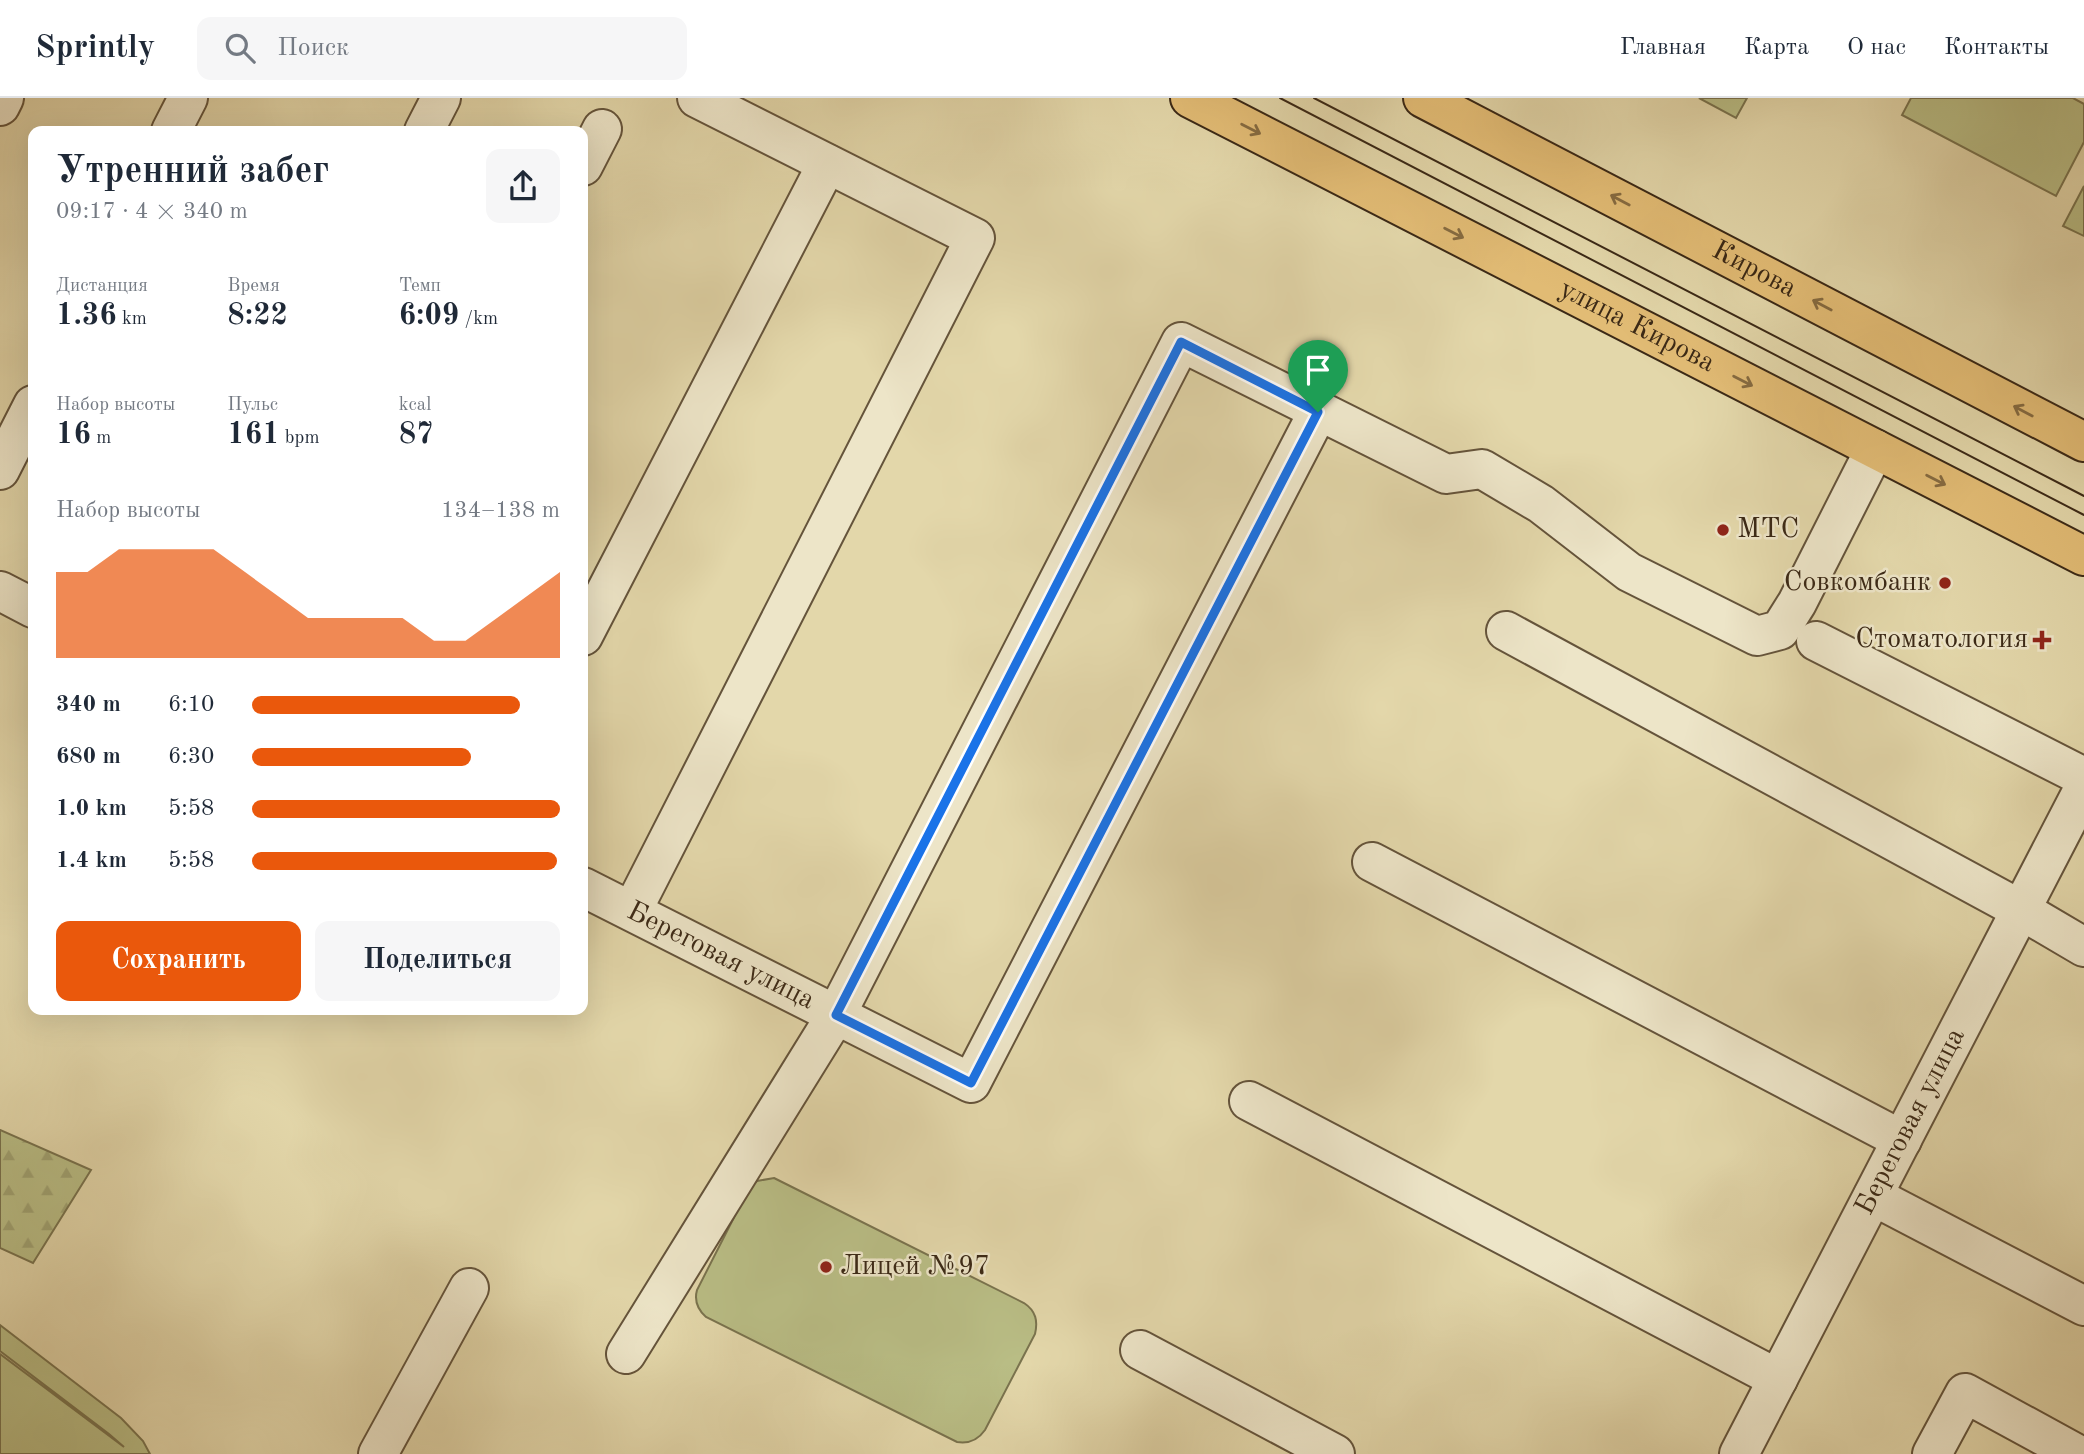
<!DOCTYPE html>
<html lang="ru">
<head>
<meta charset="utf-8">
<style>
  :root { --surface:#fff; --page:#f6f6f7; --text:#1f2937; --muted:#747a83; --line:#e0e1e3; --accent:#ea580c }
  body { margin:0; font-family:"Old Standard TT",serif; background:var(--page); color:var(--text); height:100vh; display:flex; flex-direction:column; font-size:26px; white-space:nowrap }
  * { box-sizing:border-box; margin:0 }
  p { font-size:23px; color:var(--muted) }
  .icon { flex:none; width:38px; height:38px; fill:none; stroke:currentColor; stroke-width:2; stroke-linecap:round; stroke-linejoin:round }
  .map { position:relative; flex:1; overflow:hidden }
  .drawer { position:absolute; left:28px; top:28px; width:560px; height:889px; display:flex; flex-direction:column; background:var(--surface); border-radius:14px; box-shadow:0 7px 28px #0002 }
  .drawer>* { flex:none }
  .pin { position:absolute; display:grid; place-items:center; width:60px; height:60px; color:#fff; margin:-72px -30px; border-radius:50% 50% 50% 0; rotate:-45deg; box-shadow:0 0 7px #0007 }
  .pin .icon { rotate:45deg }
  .round { display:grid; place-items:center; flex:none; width:74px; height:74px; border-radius:14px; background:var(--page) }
  .head { display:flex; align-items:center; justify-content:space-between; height:119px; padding:0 28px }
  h1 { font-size:38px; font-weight:600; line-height:52px }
  .stats { display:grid; grid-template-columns:repeat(3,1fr); gap:10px; height:119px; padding:7px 28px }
  .stats div { display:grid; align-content:center }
  .stats b { font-size:30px; font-weight:600 }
  .stats small { font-size:19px; font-weight:400 }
  .stats p { font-size:19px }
  .chart { height:196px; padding:14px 28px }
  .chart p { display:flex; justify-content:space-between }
  .chart svg { width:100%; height:126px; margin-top:7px; fill:var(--accent); opacity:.7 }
  .primary-button { display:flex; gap:14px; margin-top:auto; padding:14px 28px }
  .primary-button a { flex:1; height:80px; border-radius:14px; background:var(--accent); color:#fff; font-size:28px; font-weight:600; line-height:80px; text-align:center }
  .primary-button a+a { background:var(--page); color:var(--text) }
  ul { padding:0 28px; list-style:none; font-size:23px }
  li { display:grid; grid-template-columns:112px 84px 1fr; align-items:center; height:52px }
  li i { height:18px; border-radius:9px; background:var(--accent) }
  header { display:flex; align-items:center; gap:42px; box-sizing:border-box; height:98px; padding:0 35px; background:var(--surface); border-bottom:2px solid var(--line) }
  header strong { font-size:33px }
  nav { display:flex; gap:38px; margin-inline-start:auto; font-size:24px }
  .search { width:490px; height:63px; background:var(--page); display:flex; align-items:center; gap:18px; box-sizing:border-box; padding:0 24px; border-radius:14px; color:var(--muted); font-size:26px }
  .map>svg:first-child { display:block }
</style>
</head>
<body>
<header>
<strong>Sprintly</strong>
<div class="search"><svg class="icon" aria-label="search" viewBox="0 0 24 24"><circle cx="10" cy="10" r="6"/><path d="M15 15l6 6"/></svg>Поиск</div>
<nav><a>Главная</a><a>Карта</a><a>О нас</a><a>Контакты</a></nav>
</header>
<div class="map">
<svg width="2084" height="1356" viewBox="0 0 2084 1356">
  <defs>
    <pattern id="forest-firs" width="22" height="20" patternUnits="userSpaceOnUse" patternTransform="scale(1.75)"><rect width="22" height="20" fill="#b9bd85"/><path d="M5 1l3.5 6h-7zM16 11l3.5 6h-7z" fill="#a0a272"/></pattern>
  </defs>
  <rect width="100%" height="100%" fill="#e3d7aa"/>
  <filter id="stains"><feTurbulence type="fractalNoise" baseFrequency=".00286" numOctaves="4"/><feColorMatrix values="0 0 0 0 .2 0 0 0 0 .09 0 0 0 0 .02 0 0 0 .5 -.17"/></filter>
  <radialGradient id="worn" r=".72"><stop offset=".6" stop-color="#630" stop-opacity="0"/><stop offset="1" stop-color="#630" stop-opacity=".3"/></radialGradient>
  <g fill="#b9bd85" stroke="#7a734e" stroke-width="2">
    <polygon points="1699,0 1747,0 1736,20"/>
    <polygon points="1911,0 2073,0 2084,6 2084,44 2056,98 1902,17"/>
    <polygon points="2084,88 2084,138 2063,128"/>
    <path d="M774 1080 1024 1205C1036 1213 1038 1223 1035 1236L985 1332C978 1342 969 1346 957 1344L706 1219C697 1211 694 1203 697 1192L749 1090 757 1083Z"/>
    <polygon points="0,1227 121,1320 143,1343 150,1356 0,1356 0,1256 124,1349 109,1336 0,1253"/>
  </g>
  <polygon fill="url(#forest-firs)" stroke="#7a734e" stroke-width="2" points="0,1032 91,1072 33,1165 0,1150"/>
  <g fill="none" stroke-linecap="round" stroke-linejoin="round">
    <g stroke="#65543b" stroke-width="42">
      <g id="minor">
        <polyline points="0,8 4,0"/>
        <polyline points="171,33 188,0"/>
        <polyline points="424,33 441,0"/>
        <polyline points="583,68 602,31"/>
        <polyline points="0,372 33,307"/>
        <polyline points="0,493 33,510"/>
        <polyline points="1506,533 2021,812 2084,849"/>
        <polyline points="583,538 827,66"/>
        <polyline points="1816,543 2084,679"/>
        <polyline points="1372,764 1902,1042"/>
        <path id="s1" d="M583 789 971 985 1318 314"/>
        <polyline points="632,813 975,140 697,0"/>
        <polyline points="1249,1003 1778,1281"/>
        <polyline points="1873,1098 2084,1208"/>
        <polyline points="1140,1252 1335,1356"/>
        <polyline points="626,1256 836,917 1181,244 1446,376 1482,371 1541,406 1629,474 1757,538 1780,532 1797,505 1875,351"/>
        <polyline points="378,1356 469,1190"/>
        <path id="s2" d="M1739 1356 2084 690"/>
        <polyline points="1932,1356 1965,1295 2077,1356"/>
      </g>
    </g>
    <g stroke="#3b2916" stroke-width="42">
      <g id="major">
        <path id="s3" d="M1190 0 2084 458"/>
        <path id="s4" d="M1423 0 2084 344"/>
      </g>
    </g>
    <use href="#minor" stroke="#ede5c8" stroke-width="38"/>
    <use href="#major" stroke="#e2bc75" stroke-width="38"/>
    <g stroke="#3b2916" stroke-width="2">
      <polyline points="1280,0 2084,417"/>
      <polyline points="1314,0 2084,398"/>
    </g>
  </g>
  <defs><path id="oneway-shaft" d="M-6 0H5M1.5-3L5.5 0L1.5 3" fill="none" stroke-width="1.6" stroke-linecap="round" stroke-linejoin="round" transform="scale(1.75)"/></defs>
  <g stroke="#866b41">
    <use href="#oneway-shaft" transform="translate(1251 31) rotate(27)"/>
    <use href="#oneway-shaft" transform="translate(1620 102) rotate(-152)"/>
    <use href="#oneway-shaft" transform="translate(1454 135) rotate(27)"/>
    <use href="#oneway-shaft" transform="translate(1822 207) rotate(-152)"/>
    <use href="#oneway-shaft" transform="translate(1743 283) rotate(27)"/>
    <use href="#oneway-shaft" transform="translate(2023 313) rotate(-152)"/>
    <use href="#oneway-shaft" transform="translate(1936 382) rotate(27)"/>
  </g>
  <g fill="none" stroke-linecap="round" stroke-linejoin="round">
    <g stroke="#fff" stroke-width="14">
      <polygon id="route" points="1181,244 1318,314 971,985 836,917"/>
    </g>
    <use href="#route" stroke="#1a73e8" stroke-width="9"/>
  </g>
  <g fill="#8f2418" stroke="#ede5c8" stroke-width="2.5">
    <circle cx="1723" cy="432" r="7"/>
    <circle cx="1945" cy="485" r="7"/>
    <path d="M2038.5 531.5h7v7h7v7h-7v7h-7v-7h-7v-7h7z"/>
    <circle cx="826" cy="1169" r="7"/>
  </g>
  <g text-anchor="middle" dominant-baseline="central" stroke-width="5" stroke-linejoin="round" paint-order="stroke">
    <g font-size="28" fill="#3b2916" stroke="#ede5c8">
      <text stroke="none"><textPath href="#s4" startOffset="373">Кирова</textPath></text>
      <text stroke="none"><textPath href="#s3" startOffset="502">улица Кирова</textPath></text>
      <text stroke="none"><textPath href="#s1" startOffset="154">Береговая улица</textPath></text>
      <text stroke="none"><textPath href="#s2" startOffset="374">Береговая улица</textPath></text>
    </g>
    <g font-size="28" fill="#3b2916" stroke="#ede5c8" text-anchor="start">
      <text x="1737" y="432">МТС</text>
      <text x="1931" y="485" text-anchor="end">Совкомбанк</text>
      <text x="2028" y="542" text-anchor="end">Стоматология</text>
      <text x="840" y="1169">Лицей №97</text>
    </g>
  </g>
  <rect width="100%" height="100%" filter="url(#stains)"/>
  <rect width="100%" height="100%" fill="url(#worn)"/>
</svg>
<div class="pin" style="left:1318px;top:314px;background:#1e9e55"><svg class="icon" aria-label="arrive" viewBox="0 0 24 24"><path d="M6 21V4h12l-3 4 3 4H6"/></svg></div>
<section class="drawer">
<div class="head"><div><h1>Утренний забег</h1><p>09:17 · 4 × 340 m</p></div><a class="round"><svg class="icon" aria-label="share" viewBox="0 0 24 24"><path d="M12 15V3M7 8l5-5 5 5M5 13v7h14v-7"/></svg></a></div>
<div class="stats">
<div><p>Дистанция</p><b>1.36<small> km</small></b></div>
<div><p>Время</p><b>8:22</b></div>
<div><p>Темп</p><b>6:09<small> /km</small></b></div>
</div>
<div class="stats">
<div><p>Набор высоты</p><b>16<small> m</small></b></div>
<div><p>Пульс</p><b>161<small> bpm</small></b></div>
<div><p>kcal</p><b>87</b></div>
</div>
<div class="chart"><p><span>Набор высоты</span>134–138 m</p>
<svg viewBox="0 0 160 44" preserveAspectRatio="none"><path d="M0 44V14L10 14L20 6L30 6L40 6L50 6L60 14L70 22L80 30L90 30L100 30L110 30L120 38L130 38L140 30L150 22L160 14V44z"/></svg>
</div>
<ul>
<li><b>340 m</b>6:10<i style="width:87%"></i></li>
<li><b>680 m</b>6:30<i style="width:71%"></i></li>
<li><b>1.0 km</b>5:58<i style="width:100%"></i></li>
<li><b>1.4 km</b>5:58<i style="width:99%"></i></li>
</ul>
<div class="primary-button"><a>Сохранить</a><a>Поделиться</a></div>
</section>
</div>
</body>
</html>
